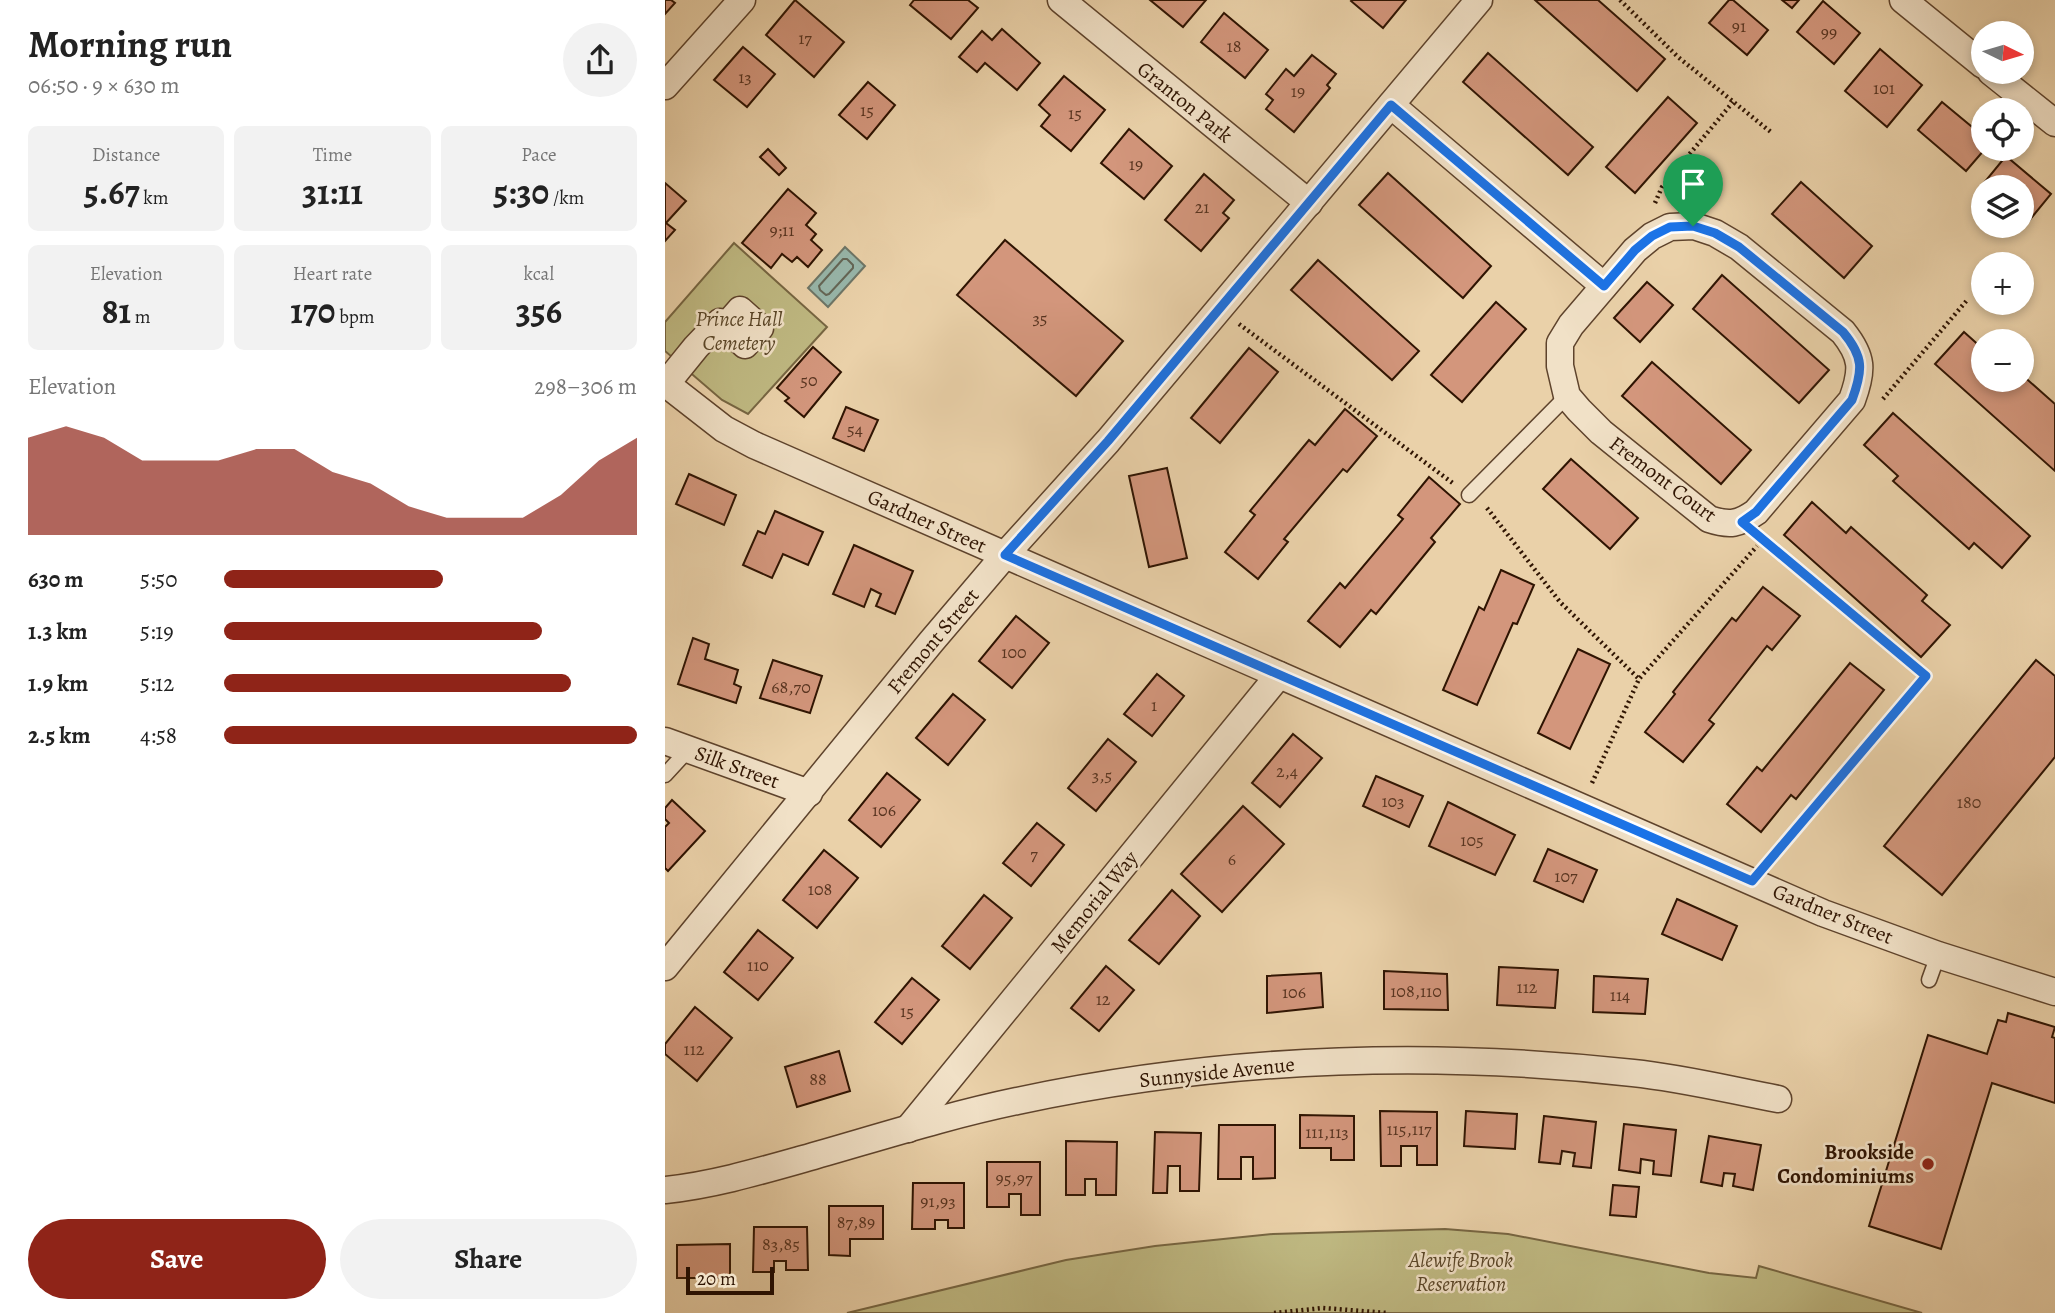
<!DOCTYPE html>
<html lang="en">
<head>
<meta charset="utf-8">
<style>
  :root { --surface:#fff; --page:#f2f2f2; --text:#222; --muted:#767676; --accent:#8f2418 }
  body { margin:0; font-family:Alegreya,serif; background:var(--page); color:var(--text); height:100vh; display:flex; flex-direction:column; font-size:26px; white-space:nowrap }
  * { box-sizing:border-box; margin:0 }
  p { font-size:23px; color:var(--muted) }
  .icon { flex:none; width:38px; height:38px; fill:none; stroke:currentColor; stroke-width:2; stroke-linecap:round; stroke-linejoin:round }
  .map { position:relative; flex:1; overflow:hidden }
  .panel { display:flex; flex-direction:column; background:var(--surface); width:665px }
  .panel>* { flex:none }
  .needle { width:46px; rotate:95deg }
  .buttons { position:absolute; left:1306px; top:21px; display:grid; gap:14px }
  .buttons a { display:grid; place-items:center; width:63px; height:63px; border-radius:50%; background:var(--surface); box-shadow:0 4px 10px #0003; font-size:35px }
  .scale { position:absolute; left:21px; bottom:18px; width:88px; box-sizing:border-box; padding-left:7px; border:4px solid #2f1402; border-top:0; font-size:19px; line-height:24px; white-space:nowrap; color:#2f1402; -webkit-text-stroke:5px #f1e1c7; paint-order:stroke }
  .pin { position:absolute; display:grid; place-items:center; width:60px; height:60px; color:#fff; margin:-72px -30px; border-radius:50% 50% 50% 0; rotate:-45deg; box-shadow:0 0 7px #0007 }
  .pin .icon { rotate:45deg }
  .round { display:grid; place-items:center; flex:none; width:74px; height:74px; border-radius:37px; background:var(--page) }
  .head { display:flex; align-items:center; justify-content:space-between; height:119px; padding:0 28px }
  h1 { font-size:38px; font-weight:600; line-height:52px }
  .metrics { display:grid; grid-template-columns:repeat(3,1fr); gap:10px; height:119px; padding:7px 28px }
  .metrics div { display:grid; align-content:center; border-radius:10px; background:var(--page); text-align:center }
  .metrics b { font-size:35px; font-weight:600 }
  .metrics small { font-size:19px; font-weight:400 }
  .metrics p { font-size:19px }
  .chart { height:196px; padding:14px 28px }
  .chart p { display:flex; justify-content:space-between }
  .chart svg { width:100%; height:126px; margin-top:7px; fill:var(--accent); opacity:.7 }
  .cta { display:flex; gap:14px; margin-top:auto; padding:14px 28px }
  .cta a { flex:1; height:80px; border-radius:42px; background:var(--accent); color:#fff; font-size:28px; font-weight:600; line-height:80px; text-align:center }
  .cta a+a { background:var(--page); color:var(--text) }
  ul { padding:0 28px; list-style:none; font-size:23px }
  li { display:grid; grid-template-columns:112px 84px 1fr; align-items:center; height:52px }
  li i { height:18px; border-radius:9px; background:var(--accent) }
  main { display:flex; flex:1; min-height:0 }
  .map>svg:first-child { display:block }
</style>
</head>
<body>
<main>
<section class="panel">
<div class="head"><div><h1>Morning run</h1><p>06:50 · 9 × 630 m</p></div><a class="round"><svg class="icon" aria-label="share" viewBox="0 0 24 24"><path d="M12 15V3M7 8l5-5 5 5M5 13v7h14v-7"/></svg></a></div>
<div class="metrics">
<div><p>Distance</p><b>5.67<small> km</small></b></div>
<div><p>Time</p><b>31:11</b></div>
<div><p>Pace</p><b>5:30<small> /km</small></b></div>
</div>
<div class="metrics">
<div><p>Elevation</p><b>81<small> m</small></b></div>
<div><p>Heart rate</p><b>170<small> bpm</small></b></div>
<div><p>kcal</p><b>356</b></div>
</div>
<div class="chart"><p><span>Elevation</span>298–306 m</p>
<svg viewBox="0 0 160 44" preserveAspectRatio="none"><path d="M0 44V10L10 6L20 10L30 18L40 18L50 18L60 14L70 14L80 22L90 26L100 34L110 38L120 38L130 38L140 30L150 18L160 10V44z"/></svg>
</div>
<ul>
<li><b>630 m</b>5:50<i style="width:53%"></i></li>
<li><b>1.3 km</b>5:19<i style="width:77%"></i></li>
<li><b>1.9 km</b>5:12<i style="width:84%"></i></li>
<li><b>2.5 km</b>4:58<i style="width:100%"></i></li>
</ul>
<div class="cta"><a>Save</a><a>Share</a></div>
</section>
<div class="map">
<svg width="1390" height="1313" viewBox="0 0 1390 1313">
  <rect width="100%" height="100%" fill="#ead1a9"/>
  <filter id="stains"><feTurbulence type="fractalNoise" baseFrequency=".00286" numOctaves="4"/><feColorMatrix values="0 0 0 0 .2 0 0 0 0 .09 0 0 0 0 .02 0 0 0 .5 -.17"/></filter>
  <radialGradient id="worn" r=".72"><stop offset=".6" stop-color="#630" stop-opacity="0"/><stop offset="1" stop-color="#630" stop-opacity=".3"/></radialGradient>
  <g fill="#bfb982" stroke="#776642" stroke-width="2">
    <polygon points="69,243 162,327 83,414 57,400 0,351 0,322"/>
    <polygon points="780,1229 843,1234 1044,1273 1091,1278 1094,1266 1257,1313 182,1313 401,1260 490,1246 608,1234"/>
  </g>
  <polygon fill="#98b7ab" stroke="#6e7667" stroke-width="2" points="180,247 200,266 163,307 143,288"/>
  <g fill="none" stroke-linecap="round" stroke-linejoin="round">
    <polygon stroke="#646656" stroke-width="2" points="178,259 182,259 188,265 188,268 164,294 161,295 155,290 154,286"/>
  </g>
  <g fill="#d3967c" stroke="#2f1402" stroke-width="2">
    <polygon points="0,0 6,0 10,3 0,14"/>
    <polygon points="130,0 179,42 149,77 101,35"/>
    <polygon points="249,0 303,0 313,8 286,39 245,5"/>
    <polygon points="485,0 541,0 518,27"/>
    <polygon points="687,0 741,0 718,28 686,1"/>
    <polygon points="870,0 933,0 1000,59 972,91"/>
    <polygon points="1064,0 1068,0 1103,30 1082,55 1044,23"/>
    <polygon points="1117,0 1134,0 1127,8"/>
    <polygon points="1158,1 1195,33 1169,64 1132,32"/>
    <polygon points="559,13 603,50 580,78 536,42"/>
    <polygon points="337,29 375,63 352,90 320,63 312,72 294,57 317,31 327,40"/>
    <polygon points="78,47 110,74 82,107 49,80"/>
    <polygon points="1215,49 1257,85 1222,127 1180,91"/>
    <polygon points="823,53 928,147 903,175 798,82"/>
    <polygon points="647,55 671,74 662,85 665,88 629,132 601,109 608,100 601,94 621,69 629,76"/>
    <polygon points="399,76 440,110 406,151 376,126 385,115 374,105"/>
    <polygon points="203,82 230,105 202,139 174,115"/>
    <polygon points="1003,97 1032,123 970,193 941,167"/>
    <polygon points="1277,102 1318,136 1318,149 1320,149 1301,171 1253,130"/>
    <polygon points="464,129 507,166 479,199 436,163"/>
    <polygon points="103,149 121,168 114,175 95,157"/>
    <polygon points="1341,156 1386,194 1363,222 1356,216 1356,187 1322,187 1318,184"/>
    <polygon points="723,173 826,266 798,298 694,205"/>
    <polygon points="539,174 569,200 558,213 564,218 536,251 500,220"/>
    <polygon points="1136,182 1207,246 1179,278 1107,214"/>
    <polygon points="0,183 21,201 1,223 10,230 0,241"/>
    <polygon points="123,189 151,213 141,225 151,234 146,240 157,250 143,267 132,257 127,262 117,254 106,268 77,243"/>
    <polygon points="340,240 458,341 411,396 292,295"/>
    <polygon points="653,260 754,351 727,380 626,290"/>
    <polygon points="1057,275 1164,370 1134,403 1028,309"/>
    <polygon points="982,282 1008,305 975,342 949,318"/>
    <polygon points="831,302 861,329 797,402 766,375"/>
    <polygon points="1299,332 1318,349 1318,380 1356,380 1356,374 1390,404 1390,471 1270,364"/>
    <polygon points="148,347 176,372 139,417 120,401 124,398 112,388"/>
    <polygon points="584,348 613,372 555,443 526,418"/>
    <polygon points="987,362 1086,450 1056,484 957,396"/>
    <polygon points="181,407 213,420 199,451 168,438"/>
    <polygon points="680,409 712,436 682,472 678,469 619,539 623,542 593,579 560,552 590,515 585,511 644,440 650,445"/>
    <polygon points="1228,413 1365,536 1337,568 1309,543 1304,549 1228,481 1233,476 1199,445"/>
    <polygon points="906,459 973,518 945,549 878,489"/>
    <polygon points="502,468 522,558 484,567 464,476"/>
    <polygon points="24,474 71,495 59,525 11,504"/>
    <polygon points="764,477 795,504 766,538 770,542 711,614 706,610 675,647 643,621 675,583 680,588 738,519 733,515"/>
    <polygon points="1147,502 1181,533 1186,527 1262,595 1257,601 1285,625 1256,657 1119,535"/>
    <polygon points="110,511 158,532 143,565 118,554 107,578 78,565 93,531 100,534"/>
    <polygon points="189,545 248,571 230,614 211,606 216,594 206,589 199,607 168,594"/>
    <polygon points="836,570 869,585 852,624 848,623 812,705 778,690 814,607 819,610"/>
    <polygon points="1098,587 1135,616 1107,650 1102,646 1044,720 1049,724 1018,762 980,732 1010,694 1008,692 1067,618 1071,621"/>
    <polygon points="351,616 384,643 347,688 314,661"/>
    <polygon points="28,638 44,644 40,659 73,670 69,684 76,687 71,703 13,684"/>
    <polygon points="913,649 945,664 905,749 873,733"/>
    <polygon points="108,660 157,676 145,713 95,698"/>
    <polygon points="1371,660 1390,676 1390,757 1277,895 1219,846"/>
    <polygon points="1185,663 1219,690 1131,799 1126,795 1096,832 1062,804 1092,767 1097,771"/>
    <polygon points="492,674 519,696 487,736 459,714"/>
    <polygon points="288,694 320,720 283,765 251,738"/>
    <polygon points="628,734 657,758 615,807 587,783"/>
    <polygon points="443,739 471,762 431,811 403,788"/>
    <polygon points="222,773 255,800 216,847 184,820"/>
    <polygon points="711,776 758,796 744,827 698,806"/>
    <polygon points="7,800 40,831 3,871 0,868 0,827 4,823 0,819 0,808"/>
    <polygon points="783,802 850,835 830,875 764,846"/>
    <polygon points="578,806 619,844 557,912 516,874"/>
    <polygon points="372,823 399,845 366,886 338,863"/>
    <polygon points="883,849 932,870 918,902 869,881"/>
    <polygon points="159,850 193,878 152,928 118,900"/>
    <polygon points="507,890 535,916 494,964 464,940"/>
    <polygon points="319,895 347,918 305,969 277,946"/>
    <polygon points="1012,899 1072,926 1057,960 997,934"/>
    <polygon points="93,930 128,958 93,1000 59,972"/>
    <polygon points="441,966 469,990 434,1031 406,1008"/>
    <polygon points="834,967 893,970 890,1008 832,1005"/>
    <polygon points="719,971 782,974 783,1010 719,1009"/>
    <polygon points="656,973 658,1007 602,1013 602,976"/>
    <polygon points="929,976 983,979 980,1014 928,1012"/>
    <polygon points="247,978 274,1000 237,1044 210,1022"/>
    <polygon points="30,1007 67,1038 32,1081 0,1054 0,1044"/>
    <polygon points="1343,1013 1390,1027 1387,1037 1390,1038 1390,1103 1327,1083 1276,1249 1204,1226 1263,1035 1322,1054 1333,1020 1341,1022"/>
    <polygon points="174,1051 185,1091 132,1107 120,1067"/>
    <polygon points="715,1111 772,1112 772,1165 752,1165 752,1146 736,1146 736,1166 716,1166"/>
    <polygon points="801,1111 852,1114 850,1149 799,1146"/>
    <polygon points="635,1115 689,1116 689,1160 666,1160 666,1148 635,1148"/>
    <polygon points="879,1116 931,1122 926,1168 908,1166 910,1153 897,1151 895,1164 874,1162"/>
    <polygon points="959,1124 1011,1130 1006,1176 988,1174 989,1161 976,1159 975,1173 954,1170"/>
    <polygon points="554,1125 610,1125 610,1178 588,1179 588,1157 576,1157 576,1179 553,1179"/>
    <polygon points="490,1132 536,1133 534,1191 515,1191 515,1166 503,1166 502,1193 488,1193"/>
    <polygon points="1044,1136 1096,1145 1088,1190 1068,1186 1070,1174 1059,1173 1057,1186 1036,1182"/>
    <polygon points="401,1141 452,1142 451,1195 431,1195 431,1179 420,1179 420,1195 401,1195"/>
    <polygon points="322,1162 375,1162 375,1215 356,1215 356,1194 344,1194 344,1207 322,1207"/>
    <polygon points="248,1183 299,1183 299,1228 283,1228 283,1220 270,1220 270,1229 247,1229"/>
    <polygon points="948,1185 974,1187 971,1217 945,1215"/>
    <polygon points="164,1206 218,1206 218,1239 185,1239 185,1256 164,1255"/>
    <polygon points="89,1227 142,1227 143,1270 121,1270 121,1261 109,1261 109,1272 88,1272"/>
    <polygon points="65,1244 65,1278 12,1278 12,1245"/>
  </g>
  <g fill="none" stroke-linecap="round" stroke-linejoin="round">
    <g stroke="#5e432c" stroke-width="17">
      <g id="lane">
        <polyline points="804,495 902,396"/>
        <polyline points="0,775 23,750"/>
        <polyline points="1264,980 1273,955"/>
      </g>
    </g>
    <g stroke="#5e432c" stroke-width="29">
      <g id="street">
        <polyline points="396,0 644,203"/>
        <polyline points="1238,0 1318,65"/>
        <polyline points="1326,72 1390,123"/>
        <polyline points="0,86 77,0"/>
        <polyline points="726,105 939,286"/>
        <path d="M1029 226 1050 233 1074 247 1178 332C1198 357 1198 370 1187 400L1091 512C1074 524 1065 526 1044 519L936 432 914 410 902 396 895 366V343L906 325 970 250 987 236 1005 227Z"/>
        <polyline points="0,383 59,429 89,445 1158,913 1273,955 1390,992"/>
        <polyline points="1,384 31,347 55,322 80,345 95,328 75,310 60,327"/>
        <polyline points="0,741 144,793"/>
        <polyline points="0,967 266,642 340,555 443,441 814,0"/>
        <polyline points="243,1129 614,675"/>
        <path d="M0 1190C47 1185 92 1172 138 1159 209 1139 280 1116 352 1101 554 1058 763 1050 968 1073 1017 1078 1065 1090 1113 1099"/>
      </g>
    </g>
    <g stroke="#2f1402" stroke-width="4.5" stroke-dasharray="2 3.5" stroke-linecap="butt">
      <polyline points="955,0 1013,57 1107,133"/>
      <polyline points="990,203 997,187 1068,102"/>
      <polyline points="574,324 789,484"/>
      <polyline points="1218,399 1303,299"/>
      <polyline points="822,508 895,602 974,679"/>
      <polyline points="1097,538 1261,676 1104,860"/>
      <polyline points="927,783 974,679 1092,546"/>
      <polyline points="609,1313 658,1308 723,1313"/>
    </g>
    <use href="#lane" stroke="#f1e1c7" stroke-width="14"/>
    <use href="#street" stroke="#f1e1c7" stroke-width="26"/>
  </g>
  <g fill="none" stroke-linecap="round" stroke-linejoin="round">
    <g stroke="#fff" stroke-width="14">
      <path id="route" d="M726 105 939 286 970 250 987 236 1005 227 1028 226 1050 233 1074 247 1178 332C1199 357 1198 370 1187 400L1091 512 1077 522 1261 676 1087 881 340 555 443 441Z"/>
    </g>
    <use href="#route" stroke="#1a73e8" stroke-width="9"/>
  </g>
  <circle fill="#8f2418" stroke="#f1e1c7" stroke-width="2.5" cx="1263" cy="1164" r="7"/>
  <g text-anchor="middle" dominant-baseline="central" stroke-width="5" stroke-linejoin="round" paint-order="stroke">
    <g font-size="18" fill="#583420">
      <text x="1074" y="26">91</text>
      <text x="1164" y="32">99</text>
      <text x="140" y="38">17</text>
      <text x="569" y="46">18</text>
      <text x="80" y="77">13</text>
      <text x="1219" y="88">101</text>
      <text x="633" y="91">19</text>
      <text x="202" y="110">15</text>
      <text x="410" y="113">15</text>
      <text x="471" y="164">19</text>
      <text x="537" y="207">21</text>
      <text x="117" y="230">9;11</text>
      <text x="375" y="318">35</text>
      <text x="144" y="380">50</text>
      <text x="190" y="429">54</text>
      <text x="349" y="652">100</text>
      <text x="126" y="687">68,70</text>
      <text x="489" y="705">1</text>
      <text x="622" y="771">2,4</text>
      <text x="437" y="775">3,5</text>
      <text x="728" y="801">103</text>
      <text x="1304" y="802">180</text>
      <text x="219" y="810">106</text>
      <text x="807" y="840">105</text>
      <text x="369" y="854">7</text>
      <text x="567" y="859">6</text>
      <text x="901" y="876">107</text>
      <text x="155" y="889">108</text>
      <text x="93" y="965">110</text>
      <text x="862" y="987">112</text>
      <text x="751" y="991">108,110</text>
      <text x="629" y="992">106</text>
      <text x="955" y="995">114</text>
      <text x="438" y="999">12</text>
      <text x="242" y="1011">15</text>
      <text x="29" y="1049">112</text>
      <text x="153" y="1079">88</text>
      <text x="744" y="1129">115,117</text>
      <text x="662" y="1132">111,113</text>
      <text x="349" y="1178">95,97</text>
      <text x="273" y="1201">91,93</text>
      <text x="191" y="1222">87,89</text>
      <text x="116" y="1244">83,85</text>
    </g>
    <g font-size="21" fill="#2f1402" stroke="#f1e1c7">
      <text transform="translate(520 102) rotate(39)">Granton Park</text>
      <text transform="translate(998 479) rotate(37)">Fremont Court</text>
      <text transform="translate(262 521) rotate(24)">Gardner Street</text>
      <text transform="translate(268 641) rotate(-50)">Fremont Street</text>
      <text transform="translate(72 767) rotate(20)">Silk Street</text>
      <text transform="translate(429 902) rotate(-51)">Memorial Way</text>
      <text transform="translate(1168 914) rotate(22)">Gardner Street</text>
      <text transform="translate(552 1072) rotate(-6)">Sunnyside Avenue</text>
    </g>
    <g font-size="21" font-style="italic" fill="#5a4628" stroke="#f1e1c7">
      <text x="74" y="319">Prince Hall<tspan x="74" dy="24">Cemetery</tspan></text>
      <text x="796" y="1260">Alewife Brook<tspan x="796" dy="24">Reservation</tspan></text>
    </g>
    <g font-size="21" font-weight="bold" fill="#2f1402" stroke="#f1e1c7" text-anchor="end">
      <text x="1249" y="1152">Brookside<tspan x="1249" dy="24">Condominiums</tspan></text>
    </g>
  </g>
  <rect width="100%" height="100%" filter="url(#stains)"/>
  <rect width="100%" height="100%" fill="url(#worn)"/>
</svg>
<div class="buttons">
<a><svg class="needle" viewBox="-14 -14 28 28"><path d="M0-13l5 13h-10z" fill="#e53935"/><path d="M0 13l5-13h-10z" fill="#767676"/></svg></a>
<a><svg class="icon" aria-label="locate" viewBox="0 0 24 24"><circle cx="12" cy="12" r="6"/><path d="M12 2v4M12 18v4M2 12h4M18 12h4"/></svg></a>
<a><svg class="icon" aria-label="layers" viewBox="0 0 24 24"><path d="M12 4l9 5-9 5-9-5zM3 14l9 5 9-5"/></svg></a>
<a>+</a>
<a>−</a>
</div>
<div class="scale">20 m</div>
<div class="pin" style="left:1028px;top:226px;background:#1e9e55"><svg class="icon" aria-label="arrive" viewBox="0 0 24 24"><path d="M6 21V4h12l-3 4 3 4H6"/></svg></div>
</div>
</main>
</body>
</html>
